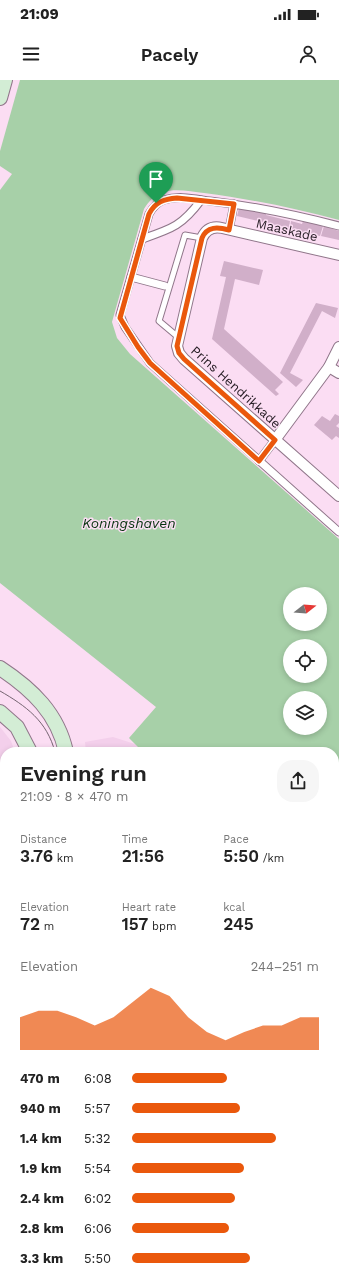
<!DOCTYPE html>
<html lang="en">
<head>
<meta charset="utf-8">
<style>
  :root { --surface:#fff; --page:#f6f6f6; --text:#222; --muted:#767676; --accent:#ea580c }
  body { margin:0; font-family:"Work Sans",sans-serif; background:var(--page); color:var(--text); height:100vh; display:flex; flex-direction:column; font-size:15px; white-space:nowrap }
  * { box-sizing:border-box; margin:0 }
  p { font-size:13px; color:var(--muted) }
  .icon { flex:none; width:22px; height:22px; fill:none; stroke:currentColor; stroke-width:2; stroke-linecap:round; stroke-linejoin:round }
  .map { position:relative; flex:1; overflow:hidden }
  .panel { position:absolute; left:0px; top:667px; width:339px; height:534px; display:flex; flex-direction:column; background:var(--surface); border-radius:16px 16px 0 0; box-shadow:0 2px 6px #0003 }
  .panel>* { flex:none }
  .needle { width:26px; rotate:73deg }
  .buttons { position:absolute; left:283px; top:507px; display:grid; gap:8px }
  .buttons a { display:grid; place-items:center; width:44px; height:44px; border-radius:50%; background:var(--surface); box-shadow:0 2px 6px #0003; font-size:20px }
  .pin { position:absolute; display:grid; place-items:center; width:34px; height:34px; color:#fff; margin:-41px -17px; border-radius:50% 50% 50% 0; rotate:-45deg; box-shadow:0 0 4px #0007 }
  .pin .icon { rotate:45deg }
  .round { display:grid; place-items:center; flex:none; width:42px; height:42px; border-radius:16px; background:var(--page) }
  .summary { display:flex; align-items:center; justify-content:space-between; height:68px; padding:0 20px }
  h1 { font-size:22px; font-weight:600; line-height:30px }
  .figures { display:grid; grid-template-columns:repeat(3,1fr); gap:6px; height:68px; padding:4px 20px }
  .figures div { display:grid; align-content:center }
  .figures b { font-size:17px; font-weight:600 }
  .figures small { font-size:11px; font-weight:400 }
  .figures p { font-size:11px }
  .chart { height:112px; padding:8px 20px }
  .chart p { display:flex; justify-content:space-between }
  .chart svg { width:100%; height:72px; margin-top:4px; fill:var(--accent); opacity:.7 }
  ul { padding:0 20px; list-style:none; font-size:13px }
  li { display:grid; grid-template-columns:64px 48px 1fr; align-items:center; height:30px }
  li i { height:10px; border-radius:5px; background:var(--accent) }
  .status { display:flex; justify-content:space-between; align-items:center; height:28px; padding:0 20px; background:var(--surface); direction:ltr }
  .status svg { height:11px; fill:currentColor }
  header { display:flex; justify-content:space-between; align-items:center; height:52px; padding:0 20px; background:var(--surface); font-size:18px; font-weight:600 }
  .map>svg:first-child { display:block }
</style>
</head>
<body>
<div class="status"><b>21:09</b><svg viewBox="0 0 49 12"><path d="M0 12V9h3v3zM5 12V6h3v6zM10 12V3h3v9zM15 12V0h3v12zM26 1h20v11H26zM47 4h2v5h-2z"/></svg></div>
<header><svg class="icon" aria-label="menu" viewBox="0 0 24 24"><path d="M4 6h16M4 12h16M4 18h16"/></svg>Pacely<svg class="icon" aria-label="person" viewBox="0 0 24 24"><circle cx="12" cy="8" r="4"/><path d="M4 21q1-7 8-7t8 7"/></svg></header>
<div class="map">
<svg width="339" height="1201" viewBox="0 0 339 1201">
  <rect width="100%" height="100%" fill="#fbddf3"/>
  <g fill="#f3cfeb">
    <polygon points="0,647 11,661 15,672 5,672 5,747 0,746"/>
    <polygon points="113,657 135,664 143,672 86,672 85,662"/>
  </g>
  <g fill="#d1afc9">
    <polygon points="239,128 266,133 266,135 290,141 289,148 237,136"/>
    <polygon points="291,141 302,144 303,141 323,146 320,156 290,149"/>
    <polygon points="324,146 339,151 339,160 321,156"/>
    <polygon points="224,181 263,190 259,205 235,199 224,249 283,302 275,310 279,314 276,316 212,259 226,197 220,196"/>
    <polygon points="316,223 338,228 335,238 322,231 290,293 303,300 296,307 280,293"/>
    <polygon points="335,334 339,336 339,343 336,346 339,348 339,358 336,356 332,360 314,345 322,336 330,341"/>
    <polygon points="5,822 5,884 0,900 0,837"/>
    <polygon points="334,1074 339,1075 339,1119 334,1136"/>
    <polygon points="215,1196 272,1196 271,1201 214,1201"/>
  </g>
  <g fill="#a7d0a8" fill-rule="evenodd">
    <path d="M0 0H339V140C294 128 250 119 204 113 192 112 176 108 164 112 155 114 149 121 144 129L112 242 117 258 130 274 339 459V764L334 762V672H143L129 658 156 627 0 503V110L12 94 0 86ZM290 514H320V544H290ZM290 566H320V596H290ZM290 618H320V648H290Z"/>
    <polygon points="24,1196 135,1196 133,1201 22,1201"/>
  </g>
  <polygon fill="#fbddf3" points="0,0 20,0 0,71"/>
  <g fill="none" stroke-linecap="round" stroke-linejoin="round">
    <g stroke="#90768a" stroke-width="7">
      <polyline id="service" points="178,257 159,241 185,155 202,158"/>
    </g>
    <g stroke="#90768a" stroke-width="9">
      <g id="pedestrian">
        <path d="M339 146C296 135 254 126 210 121 195 119 179 115 164 120 157 122 153 127 149 134L120 235 125 247 150 283 339 452"/>
        <polyline points="229,150 234,124"/>
        <path d="M142 159C171 149 182 146 201 120"/>
        <polyline points="131,197 165,206"/>
        <polyline points="259,381 275,360"/>
        <polyline points="334,783 339,786"/>
        <polyline points="0,1049 5,1051"/>
        <polyline points="334,1069 339,1071"/>
        <polyline points="334,1157 339,1158"/>
      </g>
    </g>
    <g stroke="#90768a" stroke-width="12">
      <g id="minor">
        <path d="M339 175 222 148C213 146 206 149 202 158L177 266 179 273 184 279 339 416"/>
        <polyline points="329,287 339,293"/>
        <polyline points="275,360 329,287 339,267"/>
        <polyline points="161,1201 163,1196"/>
      </g>
    </g>
    <g stroke="#90768a" stroke-width="14">
      <polyline id="tertiary" points="334,856 339,858"/>
    </g>
    <g stroke="#90768a" stroke-width="16">
      <g id="secondary">
        <polyline points="0,18 5,0"/>
        <path d="M0 588C32 609 58 634 66 672"/>
        <polyline points="0,632 17,647 30,672"/>
        <polyline points="0,823 5,807"/>
        <polyline points="0,914 5,898"/>
      </g>
    </g>
    <use href="#service" stroke="#fff" stroke-width="5"/>
    <use href="#pedestrian" stroke="#fff" stroke-width="7"/>
    <use href="#minor" stroke="#fff" stroke-width="10"/>
    <use href="#tertiary" stroke="#fff" stroke-width="12"/>
    <use href="#secondary" stroke="#d3edd5" stroke-width="14"/>
    <g stroke="#756471" stroke-width="1">
      <path d="M0 611C26 626 47 641 55 672"/>
      <polyline points="0,860 5,844"/>
      <polyline points="0,877 5,861"/>
    </g>
  </g>
  <g fill="none" stroke-linecap="round" stroke-linejoin="round">
    <g stroke="#fff" stroke-width="8">
      <path id="route" d="M177 118 234 124 229 150C218 147 207 146 202 158L177 266 179 273 184 279 275 360 259 381 150 283 138 267 120 238 149 134C155 122 164 119 177 118Z"/>
    </g>
    <use href="#route" stroke="#ea580c" stroke-width="5"/>
  </g>
  <g text-anchor="middle" dominant-baseline="central" stroke-width="3" stroke-linejoin="round" paint-order="stroke">
    <g font-size="13" fill="#2a2028" stroke="#fbddf3">
      <text transform="translate(287 150) rotate(13)">Maaskade</text>
      <text transform="translate(236 307) rotate(42)">Prins Hendrikkade</text>
    </g>
    <g font-size="14" font-style="italic" fill="#06330e" stroke="#fbddf3">
      <text x="129" y="443">Koningshaven</text>
    </g>
  </g>
</svg>
<div class="buttons">
<a><svg class="needle" viewBox="-14 -14 28 28"><path d="M0-13l5 13h-10z" fill="#e53935"/><path d="M0 13l5-13h-10z" fill="#767676"/></svg></a>
<a><svg class="icon" aria-label="locate" viewBox="0 0 24 24"><circle cx="12" cy="12" r="6"/><path d="M12 2v4M12 18v4M2 12h4M18 12h4"/></svg></a>
<a><svg class="icon" aria-label="layers" viewBox="0 0 24 24"><path d="M12 4l9 5-9 5-9-5zM3 14l9 5 9-5"/></svg></a>
</div>
<div class="pin" style="left:156px;top:123px;background:#1e9e55"><svg class="icon" aria-label="arrive" viewBox="0 0 24 24"><path d="M6 21V4h12l-3 4 3 4H6"/></svg></div>
<section class="panel">
<div class="summary"><div><h1>Evening run</h1><p>21:09 · 8 × 470 m</p></div><a class="round"><svg class="icon" aria-label="share" viewBox="0 0 24 24"><path d="M12 15V3M7 8l5-5 5 5M5 13v7h14v-7"/></svg></a></div>
<div class="figures">
<div><p>Distance</p><b>3.76<small> km</small></b></div>
<div><p>Time</p><b>21:56</b></div>
<div><p>Pace</p><b>5:50<small> /km</small></b></div>
</div>
<div class="figures">
<div><p>Elevation</p><b>72<small> m</small></b></div>
<div><p>Heart rate</p><b>157<small> bpm</small></b></div>
<div><p>kcal</p><b>245</b></div>
</div>
<div class="chart"><p><span>Elevation</span>244–251 m</p>
<svg viewBox="0 0 160 44" preserveAspectRatio="none"><path d="M0 44V24L10 20L20 20L30 24L40 29L50 24L60 15L70 6L80 11L90 24L100 33L110 38L120 33L130 29L140 29L150 24L160 24V44z"/></svg>
</div>
<ul>
<li><b>470 m</b>6:08<i style="width:51%"></i></li>
<li><b>940 m</b>5:57<i style="width:58%"></i></li>
<li><b>1.4 km</b>5:32<i style="width:77%"></i></li>
<li><b>1.9 km</b>5:54<i style="width:60%"></i></li>
<li><b>2.4 km</b>6:02<i style="width:55%"></i></li>
<li><b>2.8 km</b>6:06<i style="width:52%"></i></li>
<li><b>3.3 km</b>5:50<i style="width:63%"></i></li>
</ul>
</section>
</div>
</body>
</html>
